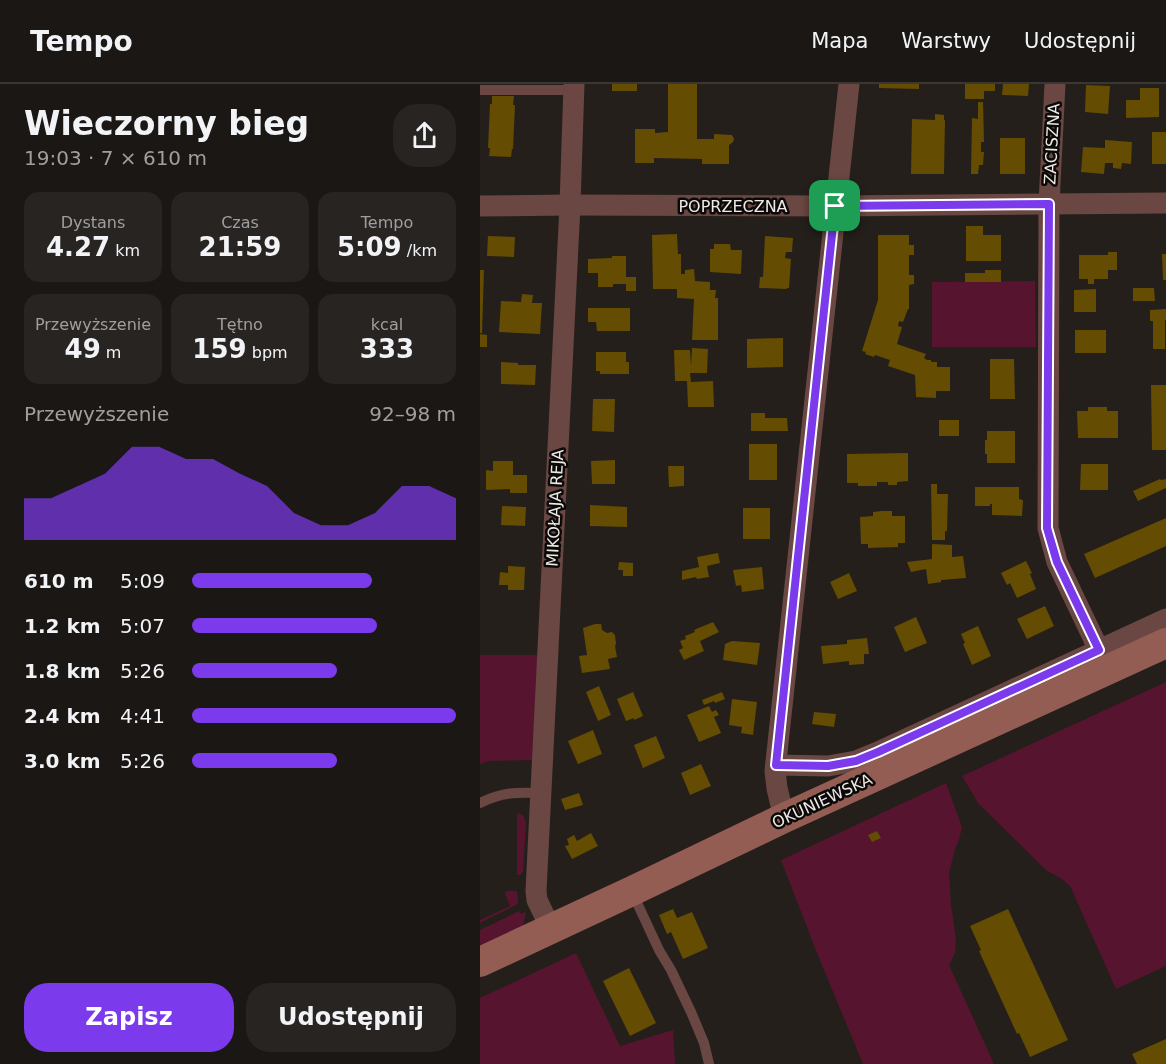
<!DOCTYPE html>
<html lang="pl">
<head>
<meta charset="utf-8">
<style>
  :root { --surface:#1b1714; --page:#282422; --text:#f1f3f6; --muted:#a09fa0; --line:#393634; --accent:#7c3aed }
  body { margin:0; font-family:"DejaVu Sans",sans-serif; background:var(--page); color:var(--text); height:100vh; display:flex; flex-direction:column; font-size:22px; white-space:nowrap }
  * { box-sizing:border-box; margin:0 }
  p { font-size:20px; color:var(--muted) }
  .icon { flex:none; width:33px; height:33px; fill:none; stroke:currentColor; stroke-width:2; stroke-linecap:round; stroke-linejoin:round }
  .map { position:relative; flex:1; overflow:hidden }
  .panel { display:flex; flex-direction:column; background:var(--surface); width:480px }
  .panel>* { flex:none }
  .pin { position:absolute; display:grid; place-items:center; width:51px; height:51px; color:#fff; margin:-26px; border-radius:12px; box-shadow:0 3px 9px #0006 }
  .round { display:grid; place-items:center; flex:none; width:63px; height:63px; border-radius:24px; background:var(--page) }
  .headline { display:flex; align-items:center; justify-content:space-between; height:102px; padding:0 24px }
  h1 { font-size:33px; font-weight:800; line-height:45px }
  .stats { display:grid; grid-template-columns:repeat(3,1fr); gap:9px; height:102px; padding:6px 24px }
  .stats div { display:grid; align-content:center; border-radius:15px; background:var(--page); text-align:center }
  .stats b { font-size:26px; font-weight:800 }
  .stats small { font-size:16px; font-weight:400 }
  .stats p { font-size:16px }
  .chart { height:168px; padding:12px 24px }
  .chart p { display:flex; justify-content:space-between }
  .chart svg { width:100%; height:108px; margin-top:6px; fill:var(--accent); opacity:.7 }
  .action { display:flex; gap:12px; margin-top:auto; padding:12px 24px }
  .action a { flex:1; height:69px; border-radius:24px; background:var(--accent); color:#fff; font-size:24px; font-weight:800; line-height:69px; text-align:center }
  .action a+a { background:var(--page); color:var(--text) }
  ul { padding:0 24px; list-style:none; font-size:20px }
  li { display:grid; grid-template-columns:96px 72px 1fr; align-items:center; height:45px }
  li i { height:15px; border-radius:8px; background:var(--accent) }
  header { display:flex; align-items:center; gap:36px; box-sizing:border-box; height:84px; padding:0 30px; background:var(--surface); border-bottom:2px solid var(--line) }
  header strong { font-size:28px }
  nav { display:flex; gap:33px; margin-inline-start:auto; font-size:21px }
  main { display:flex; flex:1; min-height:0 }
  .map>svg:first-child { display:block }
</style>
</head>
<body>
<header>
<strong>Tempo</strong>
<nav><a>Mapa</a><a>Warstwy</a><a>Udostępnij</a></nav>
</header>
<main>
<section class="panel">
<div class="headline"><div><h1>Wieczorny bieg</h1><p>19:03 · 7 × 610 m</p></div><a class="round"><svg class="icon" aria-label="share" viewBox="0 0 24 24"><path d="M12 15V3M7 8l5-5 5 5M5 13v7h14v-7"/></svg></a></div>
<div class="stats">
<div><p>Dystans</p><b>4.27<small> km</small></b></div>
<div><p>Czas</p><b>21:59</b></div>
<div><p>Tempo</p><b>5:09<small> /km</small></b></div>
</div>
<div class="stats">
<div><p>Przewyższenie</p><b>49<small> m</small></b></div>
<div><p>Tętno</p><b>159<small> bpm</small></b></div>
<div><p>kcal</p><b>333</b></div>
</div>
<div class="chart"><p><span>Przewyższenie</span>92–98 m</p>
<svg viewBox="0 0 160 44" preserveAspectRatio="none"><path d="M0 44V27L10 27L20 22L30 17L40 6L50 6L60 11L70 11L80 17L90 22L100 33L110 38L120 38L130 33L140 22L150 22L160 27V44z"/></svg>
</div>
<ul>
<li><b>610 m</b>5:09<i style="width:68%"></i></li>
<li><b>1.2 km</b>5:07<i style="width:70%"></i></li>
<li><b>1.8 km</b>5:26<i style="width:55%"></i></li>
<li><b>2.4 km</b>4:41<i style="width:100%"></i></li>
<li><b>3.0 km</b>5:26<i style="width:55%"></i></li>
</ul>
<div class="action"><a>Zapisz</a><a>Udostępnij</a></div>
</section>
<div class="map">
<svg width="686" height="980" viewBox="0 0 686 980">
  <rect width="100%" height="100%" fill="#241f1b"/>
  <g fill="#56142f">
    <polygon points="555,197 556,263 452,263 452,198"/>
    <polygon points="0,571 60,571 54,676 9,677 0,680"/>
    <polygon points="686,598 686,882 636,905 590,802 582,795 566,786 498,719 482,692"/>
    <polygon points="466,699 482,743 479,756 475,765 469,789 471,820 476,857 475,869 469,881 514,980 383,980 337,869 301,776"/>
    <polygon points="37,729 43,731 46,739 43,788 40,791 37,791"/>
    <polygon points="26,807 37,807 38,820 0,839 0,836 30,822 25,810"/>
    <polygon points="39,827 41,830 46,828 44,838 42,843 0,867 0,846"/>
    <polygon points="96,869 140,962 193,946 195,980 0,980 0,914"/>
  </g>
  <g fill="#644c02">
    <rect x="132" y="0" width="25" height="7"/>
    <polygon points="188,0 217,0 217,55 234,55 234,50 252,51 254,55 253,58 249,61 249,80 222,80 222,75 174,74 174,79 155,79 155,45 175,45 175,49 188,48"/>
    <polygon points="399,0 439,0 439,5 399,4"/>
    <polygon points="485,0 515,0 515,7 504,7 504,15 485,15"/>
    <polygon points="523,0 549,0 548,12 522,11"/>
    <polygon points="606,1 630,2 628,30 605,28"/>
    <polygon points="660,4 679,4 679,33 646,34 646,16 660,16"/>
    <polygon points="12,12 34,12 33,21 35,21 33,65 32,65 31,73 9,72 10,64 8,64 10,20 12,20"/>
    <polygon points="498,18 503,18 504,58 501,58 501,68 504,68 503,81 499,81 498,90 491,90 492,34 498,35"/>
    <polygon points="455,30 464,31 464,36 465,36 464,90 431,90 432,35 455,36"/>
    <rect x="672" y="48" width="14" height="32"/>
    <rect x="520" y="54" width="25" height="36"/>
    <polygon points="625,56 652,58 651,80 642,79 641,85 633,84 633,79 625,79 624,90 601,88 603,63 625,64"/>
    <polygon points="486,142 503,142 503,151 521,151 521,177 486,177"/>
    <polygon points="197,150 198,170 201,170 201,190 205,190 205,186 214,185 215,197 230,198 230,206 236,206 235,214 238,214 238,256 212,256 214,215 197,214 197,205 173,205 172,151"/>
    <polygon points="398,151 429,151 429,161 434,161 434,171 429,171 429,191 434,191 434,200 429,201 429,225 428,225 423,238 419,237 418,242 422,243 417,260 446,270 444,274 447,276 451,276 451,278 457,278 457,283 470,283 470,307 456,307 456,314 436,313 435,291 408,282 410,276 395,271 394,273 385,270 386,268 382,267 398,216"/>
    <polygon points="8,152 35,153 34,173 7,172"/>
    <polygon points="285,152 313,154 312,168 306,168 305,174 311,175 309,204 307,204 307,205 279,204 280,193 283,193"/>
    <polygon points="234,160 250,160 251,166 262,166 261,190 230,188 230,165 234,165"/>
    <polygon points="628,168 637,168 637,186 628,186 628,195 614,195 614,200 608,200 608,195 599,195 599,171 628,171"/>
    <polygon points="682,170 686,170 686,196 683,196"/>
    <polygon points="132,172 146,172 146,193 156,193 156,207 146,207 146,200 133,200 133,203 118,203 118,189 108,189 108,175 132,174"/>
    <polygon points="0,186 4,186 2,249 0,249"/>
    <polygon points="505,186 521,186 521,198 485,198 485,189 505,189"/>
    <polygon points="653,204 674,204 675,217 653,217"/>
    <polygon points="616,205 616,228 594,228 594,206"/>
    <polygon points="42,210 53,211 52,219 62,219 60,250 19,248 21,217 41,218"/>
    <polygon points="108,224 150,224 150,247 117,247 116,238 108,238"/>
    <polygon points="686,225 686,236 685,236 685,265 673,265 673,237 670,237 670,226"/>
    <rect x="595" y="246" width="31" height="23"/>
    <polygon points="0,250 7,251 7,263 0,263"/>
    <polygon points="303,254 303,283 267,284 267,255"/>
    <polygon points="212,264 228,265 227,289 210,289 211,298 233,297 234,323 208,323 207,297 195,297 194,266 210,266 211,282"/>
    <polygon points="116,268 146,268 146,278 149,278 149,290 120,290 120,287 116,287"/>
    <polygon points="510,275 534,275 535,315 510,315"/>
    <polygon points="21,278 38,279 38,281 56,281 55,301 21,300"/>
    <polygon points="671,301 686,301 686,366 672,366"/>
    <polygon points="113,315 135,315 134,348 112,347"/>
    <polygon points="608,323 627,323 627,327 638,327 638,354 598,354 597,327 608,327"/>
    <polygon points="271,329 285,329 285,334 307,334 308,347 271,347"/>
    <rect x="459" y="336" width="20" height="16"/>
    <polygon points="507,347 535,347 535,379 507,379 507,370 505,370 505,356 507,356"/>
    <rect x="269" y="360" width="28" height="36"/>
    <polygon points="428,369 428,397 417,398 417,401 408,401 408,398 397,398 397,402 378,402 378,399 367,399 367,370"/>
    <polygon points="135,376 135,400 112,400 111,377"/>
    <polygon points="13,377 33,377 33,391 47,391 47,409 30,409 30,405 6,406 6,386 13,387"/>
    <polygon points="601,380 628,380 628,406 600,406"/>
    <polygon points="188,382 204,382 204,402 189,403"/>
    <polygon points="680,395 681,396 686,395 686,404 658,417 653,407"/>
    <polygon points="451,400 457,400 457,410 468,410 467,447 465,447 465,456 452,456"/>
    <polygon points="495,403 539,403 539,415 543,416 542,432 512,431 512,420 510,420 510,422 495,422"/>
    <polygon points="110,421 147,423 147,443 110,442"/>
    <polygon points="22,422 46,423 45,442 21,441"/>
    <rect x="263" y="424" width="27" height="31"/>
    <polygon points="402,427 412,427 412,432 425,432 425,459 418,459 418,463 388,464 388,460 381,460 380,433 393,432 393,428"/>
    <polygon points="686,434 686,462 615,494 604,470"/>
    <polygon points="452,460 472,461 472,473 483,472 486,494 461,496 461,498 448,500 446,485 431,488 427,478 452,475"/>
    <polygon points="238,469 240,479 227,482 229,493 217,495 216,493 202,496 202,487 219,483 217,473"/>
    <polygon points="546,477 552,489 550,490 556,505 537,514 530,499 527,501 521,489"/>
    <polygon points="139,478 153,479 153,492 143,492 143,486 138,486"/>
    <polygon points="28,482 45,483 44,506 28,506 28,501 19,501 20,488 28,489"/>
    <polygon points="282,483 284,505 262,508 261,501 256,502 253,486"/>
    <polygon points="369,489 377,507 358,515 350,498"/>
    <polygon points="565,522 574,542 547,555 537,535"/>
    <polygon points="436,533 447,559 425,568 414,543"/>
    <polygon points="233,538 239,548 220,557 224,567 204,576 199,566 203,564 200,557 206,555 205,552 215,548 214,546"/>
    <polygon points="115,540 121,540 122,546 127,549 132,548 135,551 136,560 135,562 137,573 128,575 130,585 102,589 99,572 107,571 103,544"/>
    <polygon points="498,542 511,572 492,581 483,560 485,559 481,550"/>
    <polygon points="387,554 389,570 384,570 384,580 369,581 369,577 343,580 341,562 367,560 367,556"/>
    <polygon points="252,557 280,559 277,581 243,576 245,560"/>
    <polygon points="119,602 131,631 118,637 106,608"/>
    <polygon points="153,608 163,632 154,636 154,634 146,637 137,615"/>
    <polygon points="242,608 245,615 235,619 234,617 224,621 222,616"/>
    <polygon points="252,615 277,618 273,651 261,649 262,643 249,641"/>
    <polygon points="229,622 232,628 236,626 239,631 234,633 241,649 219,658 207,631"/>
    <polygon points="334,628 356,630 354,643 332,640"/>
    <polygon points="113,646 122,670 98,680 88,657"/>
    <polygon points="176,652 185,674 163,684 154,661"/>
    <polygon points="221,680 231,702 210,711 201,689"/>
    <polygon points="99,709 103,721 85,726 81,715"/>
    <polygon points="397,747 401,754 392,758 388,751"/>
    <polygon points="111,749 118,762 92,775 85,762 89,761 87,755 94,751 97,757"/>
    <polygon points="193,825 197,834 212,828 228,864 203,875 191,848 187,850 179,831"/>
    <polygon points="528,825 588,956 550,973 539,949 537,950 499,867 501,866 490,842"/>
    <polygon points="149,884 176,939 150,952 123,897"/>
    <polygon points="686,955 686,980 657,980 652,970"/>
  </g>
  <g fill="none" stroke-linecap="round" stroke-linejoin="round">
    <g stroke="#6a4742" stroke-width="10">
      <polyline points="0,6 93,6"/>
      <path d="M0 719C22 708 37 708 61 709"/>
      <polyline points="152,808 179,866 191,886 211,928 224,959 229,980"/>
    </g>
    <g stroke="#6a4742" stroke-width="21">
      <polyline points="575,0 569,120 568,444 577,478 619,566"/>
      <polyline points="0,122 90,121 355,122 686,119"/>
      <polyline points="296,681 348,682 376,677 398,668 686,535"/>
      <polyline points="304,734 297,704 295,687 369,0"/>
      <polyline points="71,845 57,816 56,807 90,121 94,0"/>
    </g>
    <polyline stroke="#945d54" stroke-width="30" points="0,878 152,807 304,734 686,559"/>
  </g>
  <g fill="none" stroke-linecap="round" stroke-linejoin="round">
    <g stroke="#fff" stroke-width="12">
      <polygon id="route" points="569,120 567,444 577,478 619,566 398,668 376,677 348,682 296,681 355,122"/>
    </g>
    <use href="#route" stroke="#7c3aed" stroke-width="8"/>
  </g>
  <g text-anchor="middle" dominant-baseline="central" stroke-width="5" stroke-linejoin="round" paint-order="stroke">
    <g font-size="16" fill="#ece9e6" stroke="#0b0908">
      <text transform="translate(572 60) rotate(-87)">ZACISZNA</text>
      <text x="253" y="122">POPRZECZNA</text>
      <text transform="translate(75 424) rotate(-87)">MIKOŁAJA REJA</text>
      <text transform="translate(342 717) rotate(-25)">OKUNIEWSKA</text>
    </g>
  </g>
</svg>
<div class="pin" style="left:355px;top:122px;background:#1e9e55"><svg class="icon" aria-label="arrive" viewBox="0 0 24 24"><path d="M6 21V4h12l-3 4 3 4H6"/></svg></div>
</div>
</main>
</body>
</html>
